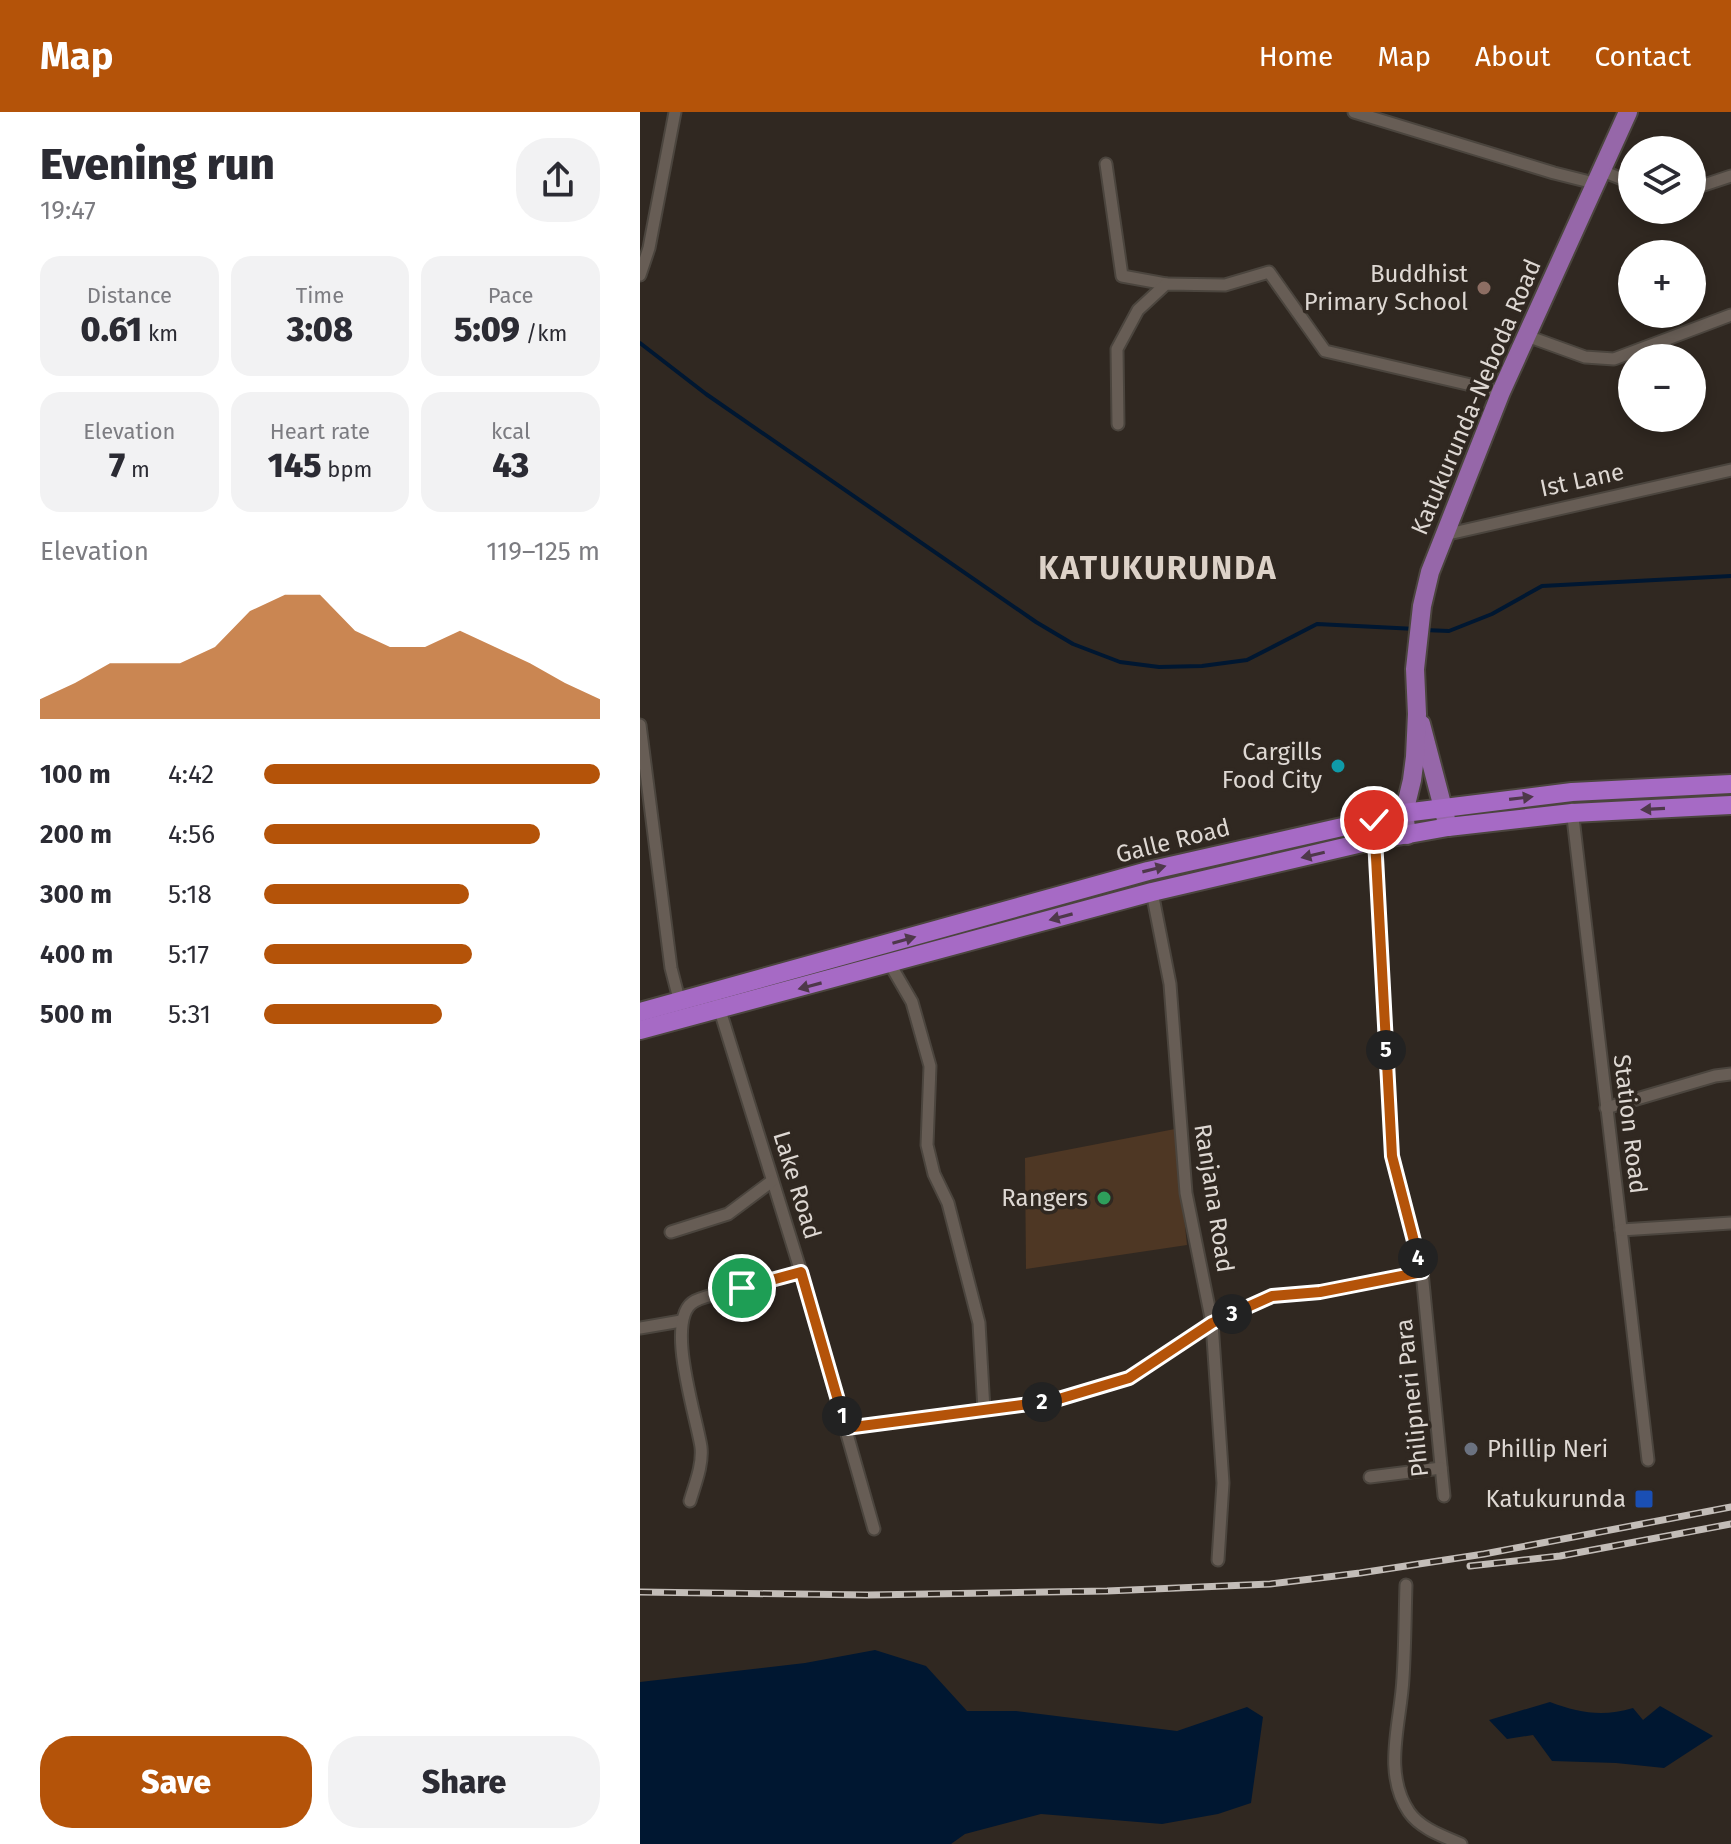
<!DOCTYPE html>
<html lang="en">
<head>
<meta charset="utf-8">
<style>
  :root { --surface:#fff; --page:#f2f2f3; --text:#2b2b33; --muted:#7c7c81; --accent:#b45309 }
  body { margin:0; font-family:"Fira Sans",sans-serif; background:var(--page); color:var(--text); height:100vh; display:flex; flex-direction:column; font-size:30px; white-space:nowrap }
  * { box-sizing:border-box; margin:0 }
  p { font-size:26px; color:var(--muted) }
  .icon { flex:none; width:44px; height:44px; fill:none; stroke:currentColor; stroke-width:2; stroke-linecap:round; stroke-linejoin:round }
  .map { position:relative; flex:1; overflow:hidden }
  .side { display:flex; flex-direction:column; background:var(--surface); width:640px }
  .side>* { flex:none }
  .buttons { position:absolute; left:978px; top:24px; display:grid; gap:16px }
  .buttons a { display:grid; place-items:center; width:88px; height:88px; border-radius:50%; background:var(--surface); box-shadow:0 4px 12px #0003; font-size:40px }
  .pin { position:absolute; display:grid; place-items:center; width:68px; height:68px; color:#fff; margin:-34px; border:4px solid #fff; border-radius:50%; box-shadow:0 2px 8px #0007 }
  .km { position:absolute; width:40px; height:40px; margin:-20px; border-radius:50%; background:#222; color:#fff; font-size:22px; line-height:40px; text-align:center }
  .round { display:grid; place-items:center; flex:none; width:84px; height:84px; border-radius:32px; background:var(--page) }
  .summary { display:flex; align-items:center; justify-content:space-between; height:136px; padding:0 40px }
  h1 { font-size:44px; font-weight:800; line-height:60px }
  .figures { display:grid; grid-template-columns:repeat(3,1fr); gap:12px; height:136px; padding:8px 40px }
  .figures div { display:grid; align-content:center; border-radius:20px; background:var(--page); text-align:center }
  .figures b { font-size:34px; font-weight:800 }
  .figures small { font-size:22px; font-weight:400 }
  .figures p { font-size:22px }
  .chart { height:224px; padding:16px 40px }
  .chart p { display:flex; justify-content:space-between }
  .chart svg { width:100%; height:144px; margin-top:8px; fill:var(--accent); opacity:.7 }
  .cta { display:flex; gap:16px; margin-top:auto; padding:16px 40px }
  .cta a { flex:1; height:92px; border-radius:32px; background:var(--accent); color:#fff; font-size:32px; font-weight:800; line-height:92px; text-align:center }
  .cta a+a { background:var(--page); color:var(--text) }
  ul { padding:0 40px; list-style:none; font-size:26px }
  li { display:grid; grid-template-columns:128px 96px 1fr; align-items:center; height:60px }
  li i { height:20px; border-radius:10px; background:var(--accent) }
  header { display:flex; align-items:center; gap:48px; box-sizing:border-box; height:112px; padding:0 40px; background:var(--accent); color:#fff }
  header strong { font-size:38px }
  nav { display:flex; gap:44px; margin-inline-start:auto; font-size:28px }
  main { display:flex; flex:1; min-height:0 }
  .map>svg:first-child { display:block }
</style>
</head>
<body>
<header>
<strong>Map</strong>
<nav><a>Home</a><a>Map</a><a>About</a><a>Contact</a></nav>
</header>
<main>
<section class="side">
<div class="summary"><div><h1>Evening run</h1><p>19:47</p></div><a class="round"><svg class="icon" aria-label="share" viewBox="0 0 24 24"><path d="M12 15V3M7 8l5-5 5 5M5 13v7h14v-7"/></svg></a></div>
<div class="figures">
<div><p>Distance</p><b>0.61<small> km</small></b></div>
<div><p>Time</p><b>3:08</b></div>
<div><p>Pace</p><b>5:09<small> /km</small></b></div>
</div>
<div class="figures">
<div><p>Elevation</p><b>7<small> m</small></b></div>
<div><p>Heart rate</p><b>145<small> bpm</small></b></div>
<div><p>kcal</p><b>43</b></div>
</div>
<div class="chart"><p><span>Elevation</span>119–125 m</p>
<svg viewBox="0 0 160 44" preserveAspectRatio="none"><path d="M0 44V38L10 33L20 27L30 27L40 27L50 22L60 11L70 6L80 6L90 17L100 22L110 22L120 17L130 22L140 27L150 33L160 38V44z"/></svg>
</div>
<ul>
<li><b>100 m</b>4:42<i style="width:100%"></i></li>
<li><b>200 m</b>4:56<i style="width:82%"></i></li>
<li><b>300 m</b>5:18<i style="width:61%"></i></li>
<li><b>400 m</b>5:17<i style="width:62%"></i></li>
<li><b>500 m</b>5:31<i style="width:53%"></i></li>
</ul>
<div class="cta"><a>Save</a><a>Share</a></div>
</section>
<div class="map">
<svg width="1091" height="1732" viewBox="0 0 1091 1732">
  <rect width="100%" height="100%" fill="#302821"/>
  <polygon fill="#4e3724" points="535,1017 547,1133 386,1157 385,1046"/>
  <g fill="#001731">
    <polygon points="235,1538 286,1554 327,1599 376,1599 537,1619 607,1595 623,1605 611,1691 578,1702 522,1712 401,1702 325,1722 311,1732 0,1732 0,1570 165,1551"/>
    <path d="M910 1590C939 1601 963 1605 993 1596L1003 1608 1020 1594 1073 1624 1024 1656 976 1651 912 1649 893 1623 867 1627 849 1608Z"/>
  </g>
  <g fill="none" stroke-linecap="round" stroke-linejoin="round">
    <g stroke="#001731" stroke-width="4">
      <polyline points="0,231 66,282 396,510 433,532 480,550 519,555 562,554 607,548 677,512 776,517"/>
      <polyline points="784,518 809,519 852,502 902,474 1091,464"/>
    </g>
    <g stroke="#4b453e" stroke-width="15">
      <g id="minor">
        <polyline points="714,0 914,61 954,71"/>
        <polyline points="466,52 482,164 526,172"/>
        <polyline points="960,58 992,71"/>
        <polyline points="1052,77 1091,64"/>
        <polyline points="0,163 9,136 35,0"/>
        <polyline points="887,224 945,245 974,247 1091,203"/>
        <polyline points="478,312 477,237 498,198 526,172 585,173 629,160 685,239 861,280"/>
        <polyline points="804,423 1091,358"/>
        <polyline points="0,613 31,856 40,891"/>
        <polyline points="932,697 1008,1348"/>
        <polyline points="735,725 752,1044 782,1160 804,1384"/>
        <polyline points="512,780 530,872 546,1081 572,1211 583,1371 578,1448"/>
        <polyline points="250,852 272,890 290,954 287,1033 294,1062 308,1091 339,1211 344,1298"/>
        <polyline points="78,892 161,1160 234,1417"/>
        <polyline points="966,996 1075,964 1091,962"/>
        <polyline points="981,1118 1091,1111"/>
        <polyline points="31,1120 88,1102 132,1069"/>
        <polyline points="0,1216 41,1209"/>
        <polyline points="206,1316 412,1289 489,1266 572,1211 632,1184 680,1180 782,1160"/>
        <polyline points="730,1365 801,1356"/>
        <path d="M50 1389C55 1372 63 1353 61 1335 57 1306 23 1205 55 1189 67 1183 83 1181 96 1177 118 1172 140 1166 161 1160"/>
        <path d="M766 1473C765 1504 765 1535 763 1566 761 1610 742 1660 769 1700 781 1717 803 1724 821 1732"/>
      </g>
    </g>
    <g stroke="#4b453e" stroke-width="22">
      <g id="primary">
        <polyline points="781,612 808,715"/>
        <polyline points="767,723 764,701 772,668 775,645 777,602 775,557 782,494 790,460 861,280 988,0"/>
      </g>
    </g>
    <g stroke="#4b453e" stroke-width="22">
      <g id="trunk">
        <polyline points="0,900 508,759 764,701 932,680 1091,672"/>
        <polyline points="0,918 512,780 735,728 808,715 932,701 1091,693"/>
      </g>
    </g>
    <use href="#minor" stroke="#675d55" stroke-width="11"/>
    <use href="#primary" stroke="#9667a9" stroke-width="18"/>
    <use href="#trunk" stroke="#a66ac5" stroke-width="18"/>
    <g stroke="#c3bdb8" stroke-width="7">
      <g id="rail">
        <polyline points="830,1454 920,1444 1091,1412"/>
        <polyline points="0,1480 228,1483 467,1479 630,1472 720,1461 844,1442 1091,1395"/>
      </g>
    </g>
    <use href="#rail" stroke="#302821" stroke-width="4" stroke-dasharray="12" stroke-linecap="butt"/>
  </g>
  <defs><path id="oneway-solid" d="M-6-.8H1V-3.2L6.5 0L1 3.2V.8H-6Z" transform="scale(2)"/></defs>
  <g fill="#4e384a">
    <use href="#oneway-solid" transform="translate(881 686) rotate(-7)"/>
    <use href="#oneway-solid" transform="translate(1013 697) rotate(177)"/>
    <use href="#oneway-solid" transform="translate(673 743) rotate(167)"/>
    <use href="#oneway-solid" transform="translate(514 757) rotate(-14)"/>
    <use href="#oneway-solid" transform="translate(421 805) rotate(165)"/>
    <use href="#oneway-solid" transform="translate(264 828) rotate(-16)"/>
    <use href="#oneway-solid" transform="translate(170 874) rotate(165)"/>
  </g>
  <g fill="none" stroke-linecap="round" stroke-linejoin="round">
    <g stroke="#fff" stroke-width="16">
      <polyline id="route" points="102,1176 161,1160 206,1316 412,1289 489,1266 572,1211 632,1184 680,1180 782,1160 752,1044 734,708"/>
    </g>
    <use href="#route" stroke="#b45309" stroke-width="10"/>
  </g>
  <circle fill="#8d6e63" stroke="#302821" stroke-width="3" cx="844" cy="176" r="8"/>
  <circle fill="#0f9aa8" stroke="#302821" stroke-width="3" cx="698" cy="654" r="8"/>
  <circle fill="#2e9e5b" stroke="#302821" stroke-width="3" cx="464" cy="1086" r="8"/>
  <circle fill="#6b7280" stroke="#302821" stroke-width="3" cx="831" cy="1337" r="8"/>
  <rect fill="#1a4fb4" stroke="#302821" stroke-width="3" x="994" y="1377" width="20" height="20" rx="4"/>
  <g text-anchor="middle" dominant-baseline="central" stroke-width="7" stroke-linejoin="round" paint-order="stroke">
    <g font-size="24" fill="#ded8d3" stroke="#302821" text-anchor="end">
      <text x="828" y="162">Buddhist<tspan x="828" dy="28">Primary School</tspan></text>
      <text x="682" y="640">Cargills<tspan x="682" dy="28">Food City</tspan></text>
      <text x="448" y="1086">Rangers</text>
      <text x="847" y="1337" text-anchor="start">Phillip Neri</text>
      <text x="986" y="1387">Katukurunda</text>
    </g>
    <g font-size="24" fill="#ded8d3" stroke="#302821">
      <text transform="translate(836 285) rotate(-67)">Katukurunda-Neboda Road</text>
      <text transform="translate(942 368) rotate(-12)">Ist Lane</text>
      <text transform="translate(533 729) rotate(-14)">Galle Road</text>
      <text transform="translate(990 1012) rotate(83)">Station Road</text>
      <text transform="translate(157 1073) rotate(73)">Lake Road</text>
      <text transform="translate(574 1086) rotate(81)">Ranjana Road</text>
      <text transform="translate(772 1286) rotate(-96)">Philipneri Para</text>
    </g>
    <g font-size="32" font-weight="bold" letter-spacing="2" fill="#ddd2c8" stroke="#302821">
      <text x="518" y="456">KATUKURUNDA</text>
    </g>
  </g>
</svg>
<div class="buttons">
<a><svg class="icon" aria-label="layers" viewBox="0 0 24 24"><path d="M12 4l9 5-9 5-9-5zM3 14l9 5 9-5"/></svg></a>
<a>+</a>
<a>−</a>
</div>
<div class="pin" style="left:102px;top:1176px;background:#1e9e55"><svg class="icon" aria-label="arrive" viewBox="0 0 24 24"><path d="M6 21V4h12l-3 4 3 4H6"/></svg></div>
<div class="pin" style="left:734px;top:708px;background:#d93025"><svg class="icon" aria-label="check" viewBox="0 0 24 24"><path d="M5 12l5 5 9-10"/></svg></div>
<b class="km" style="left:202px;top:1304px">1</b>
<b class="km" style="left:402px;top:1290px">2</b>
<b class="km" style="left:592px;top:1202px">3</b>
<b class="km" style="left:778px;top:1146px">4</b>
<b class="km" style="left:746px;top:938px">5</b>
</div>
</main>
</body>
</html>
